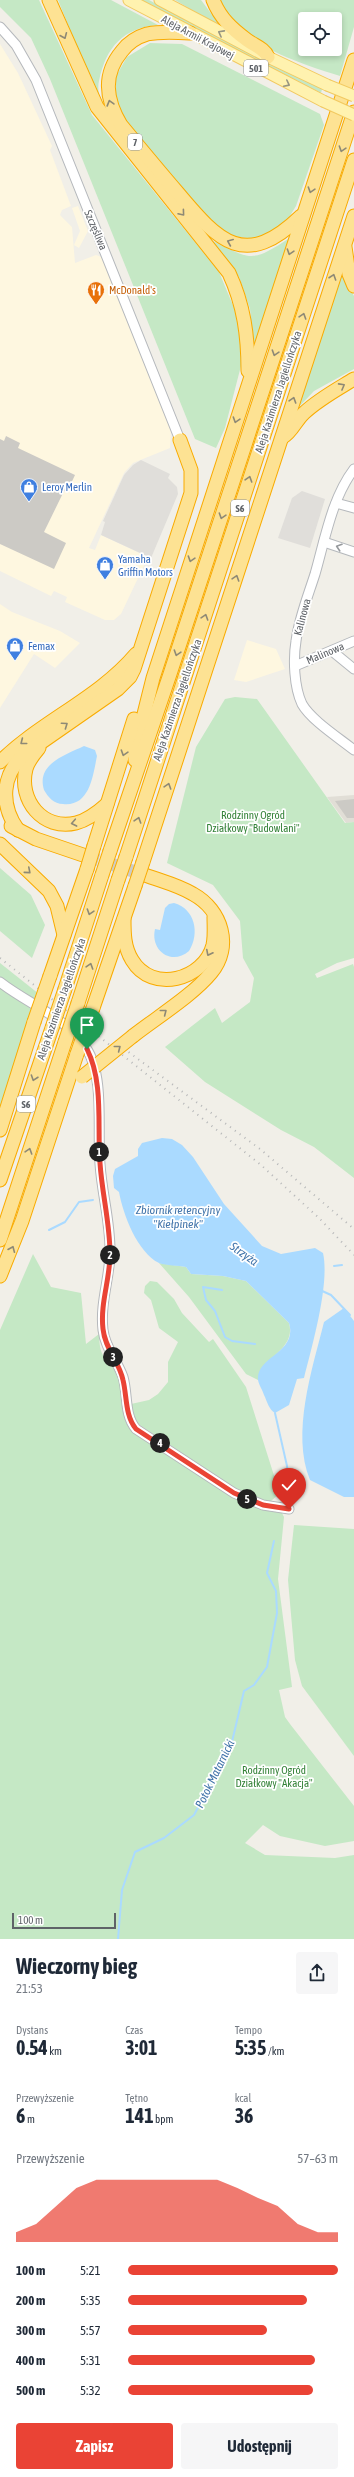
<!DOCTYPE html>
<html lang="pl">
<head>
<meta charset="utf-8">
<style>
  :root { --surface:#fff; --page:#f6f6f7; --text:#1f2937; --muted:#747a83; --accent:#ea4335 }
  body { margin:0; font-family:"Asap Condensed",sans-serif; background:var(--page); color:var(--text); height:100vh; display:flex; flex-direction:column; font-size:15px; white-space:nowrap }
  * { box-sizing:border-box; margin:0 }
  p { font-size:13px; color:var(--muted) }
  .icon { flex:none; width:22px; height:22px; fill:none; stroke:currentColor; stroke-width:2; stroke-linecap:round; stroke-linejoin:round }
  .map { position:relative; height:1939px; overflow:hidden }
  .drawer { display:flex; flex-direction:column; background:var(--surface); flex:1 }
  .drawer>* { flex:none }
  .controls { position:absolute; left:298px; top:12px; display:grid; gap:8px }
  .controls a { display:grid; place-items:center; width:44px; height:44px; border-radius:4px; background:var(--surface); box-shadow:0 2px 6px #0003; font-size:20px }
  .scale { position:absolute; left:12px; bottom:10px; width:104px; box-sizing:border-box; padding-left:4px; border:2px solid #5f6368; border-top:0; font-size:11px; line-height:14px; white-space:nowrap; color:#5f6368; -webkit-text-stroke:3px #fff; paint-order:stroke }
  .pin { position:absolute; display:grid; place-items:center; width:34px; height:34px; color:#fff; margin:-41px -17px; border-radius:50% 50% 50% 0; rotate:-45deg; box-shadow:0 0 4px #0007 }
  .pin .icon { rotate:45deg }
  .km { position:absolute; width:20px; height:20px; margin:-10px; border-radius:50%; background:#222; color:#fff; font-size:11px; line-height:20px; text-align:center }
  .round { display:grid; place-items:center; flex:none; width:42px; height:42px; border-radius:4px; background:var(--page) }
  .head { display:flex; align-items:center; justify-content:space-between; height:68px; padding:0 16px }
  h1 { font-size:22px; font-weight:700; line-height:30px }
  .metrics { display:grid; grid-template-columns:repeat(3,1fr); gap:6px; height:68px; padding:4px 16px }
  .metrics div { display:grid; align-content:center }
  .metrics b { font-size:20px; font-weight:700 }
  .metrics small { font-size:11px; font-weight:400 }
  .metrics p { font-size:11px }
  .chart { height:112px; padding:8px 16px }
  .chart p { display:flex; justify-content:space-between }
  .chart svg { width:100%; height:72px; margin-top:4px; fill:var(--accent); opacity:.7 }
  .action { display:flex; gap:8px; margin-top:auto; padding:8px 16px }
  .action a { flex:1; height:46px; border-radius:4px; background:var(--accent); color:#fff; font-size:16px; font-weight:700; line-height:46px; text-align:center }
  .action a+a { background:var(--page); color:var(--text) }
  ul { padding:0 16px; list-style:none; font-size:13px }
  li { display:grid; grid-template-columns:64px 48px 1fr; align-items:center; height:30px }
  li i { height:10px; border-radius:5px; background:var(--accent) }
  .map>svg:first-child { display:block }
</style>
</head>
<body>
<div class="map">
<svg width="354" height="1939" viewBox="0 0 354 1939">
  <rect width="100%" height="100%" fill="#f1efe8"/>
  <g fill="#fef7e0">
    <polygon points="0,44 18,73 52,146 50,150 71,206 62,210 60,215 72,227 75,263 96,255 104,258 171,430 170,448 133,463 124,473 89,548 95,550 101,535 148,557 121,614 114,620 105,620 65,602 67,597 54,591 51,596 0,571"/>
    <polygon points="78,206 88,231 79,248 74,245 80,231 72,208"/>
    <polygon points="0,604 12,612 60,631 80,643 55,668 34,654 0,708"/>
    <polygon points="247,640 276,649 285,669 246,682 234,680"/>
  </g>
  <g fill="#e0deda">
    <polygon points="141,460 170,474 168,478 177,487 178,494 151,558 101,535 105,522 103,521 124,475 133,465"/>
    <polygon points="302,491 325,499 310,548 278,538 292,498"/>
  </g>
  <polygon fill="#e1ded6" points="354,795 354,822 346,823 327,797"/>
  <g fill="#c5e8c5" fill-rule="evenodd">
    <polygon points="0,0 39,0 92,115 219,272 235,310 243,358 225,428 216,448 195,439 50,79 31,38 0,7"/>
    <path d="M58 0H111L158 25C123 28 106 47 99 81 97 88 100 99 101 106Z"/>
    <polygon points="140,0 149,0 250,54 322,89 321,93"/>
    <polygon points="175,0 201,0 222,28"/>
    <path d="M220 0H354V27L340 76C302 64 233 43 220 0ZM305 19H335V49H305Z"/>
    <polygon points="150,43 182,44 320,114 324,125 296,206 285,224 269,234 254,239 233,236 212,225 125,120 116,97 116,76 127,57"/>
    <path d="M291 237 254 348 250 309 239 277 209 239C252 260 250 264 291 237Z"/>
    <polygon points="342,265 348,286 354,296 354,369 314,391 293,413"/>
    <polygon points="235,697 257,699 345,823 354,822 354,958 337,963 315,974 317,978 353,964 354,967 354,1178 314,1147 281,1130 205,1082 165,1047 215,1008 222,1023 250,1002 254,978 243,958 240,921 213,885 167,863 196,747 225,699"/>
    <polygon points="0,868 31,895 45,925 32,958 0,931"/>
    <polygon points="0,963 39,994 37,1001 0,979"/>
    <polygon points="0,987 35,1006 0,1114"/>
    <path d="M33 1254 51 1287 81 1293 86 1344 99 1334C100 1363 106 1353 117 1372 125 1385 124 1401 126 1416L226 1492 281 1511 284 1517 278 1579 292 1687 279 1690 285 1717 290 1724 354 1806V1841L325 1846 280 1836 263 1825 245 1843 265 1855 335 1858 354 1855V1939H0V1330Z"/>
    <path d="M159 1263 186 1267 191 1274 223 1276 246 1281 289 1323C296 1348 266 1355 258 1380L246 1374 189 1297Z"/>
    <polygon points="150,1281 157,1282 174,1299 182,1313 209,1342 213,1339 246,1387 277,1485 279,1494 271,1501 259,1502 236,1489 138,1424 132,1414 131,1404 149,1400 158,1394 168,1382 168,1362 178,1342 159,1328 151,1300 144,1293 145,1286"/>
    <polygon points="294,1525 354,1529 354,1756 302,1686 295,1660 288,1580"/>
  </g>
  <g fill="#aadaff">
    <path d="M84 746 95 750 97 756C93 775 90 807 63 804 54 804 48 797 44 790 36 764 65 755 84 746Z"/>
    <path d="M174 903C195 909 200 933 189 951 172 966 150 951 155 929L160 930 165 908 169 904Z"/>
    <path d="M162 1138 172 1139 182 1145 193 1157 224 1204 262 1246 281 1254 315 1248 323 1253C330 1284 312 1346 304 1378L297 1379 289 1405 275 1413C269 1410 267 1401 264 1395 263 1391 259 1385 258 1380 256 1356 298 1353 289 1323L246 1281 223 1276 191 1274 186 1267C177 1265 167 1266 159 1263 137 1252 123 1214 119 1192L114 1188 113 1176 115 1169 138 1156V1149L142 1143Z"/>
    <path d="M344 1308 354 1321V1497H344L310 1480C291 1433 312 1370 324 1322Z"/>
  </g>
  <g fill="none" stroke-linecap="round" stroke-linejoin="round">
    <g stroke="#aadaff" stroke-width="2">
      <polyline points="49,1230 65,1222 79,1202 93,1200"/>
      <polyline points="334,1266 342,1265"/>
      <polyline points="222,1290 203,1287 206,1300 215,1311 225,1337 232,1341 255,1344"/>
      <polyline points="320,1290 331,1295 350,1315"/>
      <polyline points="275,1413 287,1466 288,1480"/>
      <polyline points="118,1939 122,1890 135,1852 164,1838 194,1815 231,1746 244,1691 254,1685 267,1667 277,1613 276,1591 267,1573 274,1541"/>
    </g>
  </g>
  <g fill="#cccac5">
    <polygon points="6,436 20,443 18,448 75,475 67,492 64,491 44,532 66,543 54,569 0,544 0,439 4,441"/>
    <polygon points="354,799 354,818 347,818 335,801"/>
  </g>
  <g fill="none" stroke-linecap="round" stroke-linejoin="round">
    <polyline stroke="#ccccc8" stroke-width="13" stroke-dasharray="13 6" stroke-linecap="butt" points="86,856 145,875"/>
    <g stroke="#b5b8bc" stroke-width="11">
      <g id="minor">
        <polyline points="0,27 16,45 36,80 180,440"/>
        <path d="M354 469C332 498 325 539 315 574 308 596 299 618 296 641 293 659 294 687 302 704 311 720 339 738 354 750"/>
        <polyline points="336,503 354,508"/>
        <polyline points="324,542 354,552"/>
        <polyline points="332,651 354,669"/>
        <polyline points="295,666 354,641"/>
        <path d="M0 982C28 1004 66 1017 86 1048 105 1075 97 1132 100 1164 102 1195 111 1224 110 1255 109 1280 100 1304 103 1330 105 1348 117 1360 123 1377 128 1394 124 1415 136 1429L234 1493 263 1505 289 1509"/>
      </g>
    </g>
    <g stroke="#f2c960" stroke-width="13">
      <g id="major">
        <polyline points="129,0 323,101"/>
        <polyline points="160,0 268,57 327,85"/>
      </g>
    </g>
    <g stroke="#f9ab00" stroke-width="15">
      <g id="highway">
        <path d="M49 0 97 107 229 273C244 305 248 336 248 371"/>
        <path d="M213 0C220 18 232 29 247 40 255 46 264 48 268 57"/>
        <path d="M190 33C176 32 161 31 147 34 137 37 128 43 122 51 102 75 106 100 121 125 140 148 159 171 178 193 219 242 245 270 301 216"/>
        <polyline points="345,247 349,274 354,286"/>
        <path d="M283 437C292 432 296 420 304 413 319 399 336 390 354 379"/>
        <path d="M39 748C34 754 28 761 26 769 18 800 43 831 76 823 88 820 98 812 107 804"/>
        <polyline points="135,760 137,742 153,678 354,60"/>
        <path d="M0 762C41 721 98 699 136 654"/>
        <polyline points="11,826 36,839 86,856"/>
        <path d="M18 830C0 805 1 774 26 753L118 689 130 677 134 669 191 493V470L180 440"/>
        <polyline points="0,844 49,891 57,906 64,935"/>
        <polyline points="94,846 134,719"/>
        <polyline points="110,851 170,674 354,112"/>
        <polyline points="126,857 354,160"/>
        <polyline points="143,862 354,216"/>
        <path d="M124 919C124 933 124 947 132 960 152 994 204 980 213 945 215 936 214 926 214 917"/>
        <polyline points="50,976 87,869"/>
        <polyline points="65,989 102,875"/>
        <polyline points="78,1003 118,880"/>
        <polyline points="93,1008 135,886"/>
        <path d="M133 1036C156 1018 193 995 211 973 233 947 222 910 193 894 178 885 161 881 145 875"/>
        <polyline points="0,1130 34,1022"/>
        <polyline points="0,1180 52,1028"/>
        <polyline points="0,1240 65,1042"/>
        <polyline points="0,1276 22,1221 77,1054"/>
      </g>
    </g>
    <use href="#minor" stroke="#fff" stroke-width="9"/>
    <use href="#major" stroke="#fff2af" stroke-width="11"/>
    <use href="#highway" stroke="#fde293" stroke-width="13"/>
    <g stroke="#b6b7b8" stroke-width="2" stroke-dasharray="1 5" stroke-linecap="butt">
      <polyline points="0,958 261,1165 319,1218 354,1255"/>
      <polyline points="119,1045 260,1149 354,1229"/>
    </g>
    <g stroke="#f2c960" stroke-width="13" stroke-linecap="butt">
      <g id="major-bridge">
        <polyline points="327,85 354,96"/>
        <polyline points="323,101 354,115"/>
      </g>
    </g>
    <g stroke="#f9ab00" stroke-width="15" stroke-linecap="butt">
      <g id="highway-bridge">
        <polyline points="87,869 94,846"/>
        <polyline points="102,875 110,851"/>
        <polyline points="118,880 126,857"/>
        <polyline points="135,886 143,862"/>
        <polyline points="34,1022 50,976"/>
        <polyline points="52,1028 65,989"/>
        <polyline points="65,1042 78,1003"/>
        <polyline points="77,1054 93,1008"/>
        <polyline points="82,1077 133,1036"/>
      </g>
    </g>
    <use href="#major-bridge" stroke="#fff2af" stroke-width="11"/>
    <use href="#highway-bridge" stroke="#fde293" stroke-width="13"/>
  </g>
  <defs><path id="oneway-chevron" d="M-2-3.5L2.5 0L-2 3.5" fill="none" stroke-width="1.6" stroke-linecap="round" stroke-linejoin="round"/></defs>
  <g stroke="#979581">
    <use href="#oneway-chevron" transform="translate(221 33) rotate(-152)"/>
    <use href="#oneway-chevron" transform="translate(287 84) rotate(27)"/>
  </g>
  <g stroke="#8e8975">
    <use href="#oneway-chevron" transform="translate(64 36) rotate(67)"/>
    <use href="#oneway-chevron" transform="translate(110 103) rotate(-106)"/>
    <use href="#oneway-chevron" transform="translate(342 149) rotate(108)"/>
    <use href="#oneway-chevron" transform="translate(311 190) rotate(108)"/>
    <use href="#oneway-chevron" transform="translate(182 213) rotate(50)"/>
    <use href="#oneway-chevron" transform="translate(230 242) rotate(-157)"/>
    <use href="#oneway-chevron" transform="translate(290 252) rotate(108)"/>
    <use href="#oneway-chevron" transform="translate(333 277) rotate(-71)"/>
    <use href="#oneway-chevron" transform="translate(303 316) rotate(-72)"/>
    <use href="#oneway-chevron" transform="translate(275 353) rotate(108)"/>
    <use href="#oneway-chevron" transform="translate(342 386) rotate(-29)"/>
    <use href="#oneway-chevron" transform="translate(293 400) rotate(-72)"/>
    <use href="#oneway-chevron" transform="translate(236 420) rotate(108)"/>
    <use href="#oneway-chevron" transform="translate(249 479) rotate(-72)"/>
    <use href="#oneway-chevron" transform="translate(222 516) rotate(108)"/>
    <use href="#oneway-chevron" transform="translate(191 559) rotate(108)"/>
    <use href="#oneway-chevron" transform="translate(236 578) rotate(-72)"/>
    <use href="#oneway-chevron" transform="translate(205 617) rotate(-72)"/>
    <use href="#oneway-chevron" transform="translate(177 653) rotate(108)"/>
    <use href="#oneway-chevron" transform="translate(65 725) rotate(-35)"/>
    <use href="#oneway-chevron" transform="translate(23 742) rotate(142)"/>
    <use href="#oneway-chevron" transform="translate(124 753) rotate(108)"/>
    <use href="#oneway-chevron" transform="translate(168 786) rotate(-72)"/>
    <use href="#oneway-chevron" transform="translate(138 820) rotate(-72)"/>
    <use href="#oneway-chevron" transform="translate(74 823) rotate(169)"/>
    <use href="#oneway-chevron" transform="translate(28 871) rotate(41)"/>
    <use href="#oneway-chevron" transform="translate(90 912) rotate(108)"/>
    <use href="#oneway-chevron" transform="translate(209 953) rotate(117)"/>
    <use href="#oneway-chevron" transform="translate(90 966) rotate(-72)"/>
    <use href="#oneway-chevron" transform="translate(164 1012) rotate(-38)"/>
    <use href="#oneway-chevron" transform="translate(118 1048) rotate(-38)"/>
    <use href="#oneway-chevron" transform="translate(34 1078) rotate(109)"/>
    <use href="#oneway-chevron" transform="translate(29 1151) rotate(-72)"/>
    <use href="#oneway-chevron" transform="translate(12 1249) rotate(-67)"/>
  </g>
  <use stroke="#979a9d" href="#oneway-chevron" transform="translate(339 547) rotate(-162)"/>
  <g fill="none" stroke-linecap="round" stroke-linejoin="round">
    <g stroke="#fff" stroke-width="8">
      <path id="route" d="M87 1049C104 1083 97 1127 100 1163 102 1194 110 1223 110 1254 110 1280 100 1303 103 1329 105 1349 119 1361 123 1380 127 1396 125 1416 136 1429L234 1493 263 1505 289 1509"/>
    </g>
    <use href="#route" stroke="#ea4335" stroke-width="5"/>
  </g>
  <defs>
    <g id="restaurant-pin" transform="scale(0.9)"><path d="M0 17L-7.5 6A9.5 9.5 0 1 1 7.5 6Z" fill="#e8710a" stroke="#fff"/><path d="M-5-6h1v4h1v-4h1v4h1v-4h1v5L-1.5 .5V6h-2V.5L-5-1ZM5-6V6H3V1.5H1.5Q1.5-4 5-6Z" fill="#fff"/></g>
    <g id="shop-pin" transform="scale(0.9)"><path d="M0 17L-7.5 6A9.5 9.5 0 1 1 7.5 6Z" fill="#3f7fe0" stroke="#fff"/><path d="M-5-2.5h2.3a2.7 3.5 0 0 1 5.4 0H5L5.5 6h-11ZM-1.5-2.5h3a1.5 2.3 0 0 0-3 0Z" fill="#fff"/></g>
  </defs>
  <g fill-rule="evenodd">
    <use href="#restaurant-pin" x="96" y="290"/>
    <use href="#shop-pin" x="29" y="487"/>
    <use href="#shop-pin" x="105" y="565"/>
    <use href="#shop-pin" x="15" y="646"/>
  </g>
  <g text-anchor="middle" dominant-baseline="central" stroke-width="3.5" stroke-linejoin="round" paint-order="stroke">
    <g fill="#fff" stroke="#8f9295" stroke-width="1">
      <rect x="244" y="60" width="24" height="16" rx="3"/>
      <rect x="128" y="134" width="14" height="16" rx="3"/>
      <rect x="231" y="500" width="18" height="16" rx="3"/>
      <rect x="17" y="1096" width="18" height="16" rx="3"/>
    </g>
    <g font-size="10" font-weight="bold" fill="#5f6368">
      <text x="256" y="68">501</text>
      <text x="135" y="142">7</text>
      <text x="240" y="508">S6</text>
      <text x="26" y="1104">S6</text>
    </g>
    <g font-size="11" fill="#5f6368" stroke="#fff">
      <text transform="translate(198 37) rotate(28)">Aleja Armii Krajowej</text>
      <text transform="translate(96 230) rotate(67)">Szczęśliwa</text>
      <text transform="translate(278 392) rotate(-72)">Aleja Kazimierza Jagiellończyka</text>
      <text transform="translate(302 617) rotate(-75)">Kalinowa</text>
      <text transform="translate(325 653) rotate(-23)">Malinowa</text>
      <text transform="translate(177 700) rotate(-71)">Aleja Kazimierza Jagiellończyka</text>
      <text transform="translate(61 999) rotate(-71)">Aleja Kazimierza Jagiellończyka</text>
    </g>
    <g font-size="11" fill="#c56008" stroke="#fff" text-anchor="start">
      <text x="109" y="290">McDonald's</text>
    </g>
    <g font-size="11" fill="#366cbe" stroke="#fff" text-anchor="start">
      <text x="42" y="487">Leroy Merlin</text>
      <text x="118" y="559">Yamaha<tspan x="118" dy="13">Griffin Motors</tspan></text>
      <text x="28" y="646">Femax</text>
    </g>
    <g font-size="11" fill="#348238" stroke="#fff">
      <text x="253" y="815">Rodzinny Ogród<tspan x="253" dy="13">Działkowy "Budowlani"</tspan></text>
      <text x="274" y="1770">Rodzinny Ogród<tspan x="274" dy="13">Działkowy "Akacja"</tspan></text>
    </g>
    <g font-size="12" font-style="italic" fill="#4174aa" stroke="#fff">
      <text x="178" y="1210">Zbiornik retencyjny<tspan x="178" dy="14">"Kiełpinek"</tspan></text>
      <text transform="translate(244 1254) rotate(35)">Strzyża</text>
      <text transform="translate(215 1774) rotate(-64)">Potok Matarnicki</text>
    </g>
  </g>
</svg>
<div class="controls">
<a><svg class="icon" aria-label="locate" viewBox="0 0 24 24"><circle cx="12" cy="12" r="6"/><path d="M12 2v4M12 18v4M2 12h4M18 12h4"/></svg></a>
</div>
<div class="scale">100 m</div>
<div class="pin" style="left:87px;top:1049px;background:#1e9e55"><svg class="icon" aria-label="arrive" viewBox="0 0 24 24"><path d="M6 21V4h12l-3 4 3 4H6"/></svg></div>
<div class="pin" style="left:289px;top:1509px;background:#d93025"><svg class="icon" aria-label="check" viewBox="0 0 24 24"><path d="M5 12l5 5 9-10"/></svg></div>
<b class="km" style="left:99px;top:1152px">1</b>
<b class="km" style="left:110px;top:1255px">2</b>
<b class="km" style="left:113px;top:1357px">3</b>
<b class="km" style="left:160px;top:1443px">4</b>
<b class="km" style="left:247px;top:1499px">5</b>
</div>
<section class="drawer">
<div class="head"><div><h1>Wieczorny bieg</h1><p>21:53</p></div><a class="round"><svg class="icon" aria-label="share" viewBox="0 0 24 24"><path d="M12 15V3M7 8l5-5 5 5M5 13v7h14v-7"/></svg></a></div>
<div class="metrics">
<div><p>Dystans</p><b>0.54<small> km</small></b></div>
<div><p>Czas</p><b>3:01</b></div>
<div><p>Tempo</p><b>5:35<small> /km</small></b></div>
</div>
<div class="metrics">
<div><p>Przewyższenie</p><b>6<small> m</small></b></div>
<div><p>Tętno</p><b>141<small> bpm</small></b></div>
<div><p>kcal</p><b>36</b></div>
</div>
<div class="chart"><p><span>Przewyższenie</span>57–63 m</p>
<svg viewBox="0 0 160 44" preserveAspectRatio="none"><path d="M0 44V38L10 33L20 22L30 11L40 6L50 6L60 6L70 6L80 6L90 6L100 6L110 11L120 17L130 22L140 33L150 38L160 38V44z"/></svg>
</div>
<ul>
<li><b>100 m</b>5:21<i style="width:100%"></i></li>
<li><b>200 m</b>5:35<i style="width:85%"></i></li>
<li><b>300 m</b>5:57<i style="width:66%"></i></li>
<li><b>400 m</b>5:31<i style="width:89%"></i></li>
<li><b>500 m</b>5:32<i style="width:88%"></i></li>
</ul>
<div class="action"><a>Zapisz</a><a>Udostępnij</a></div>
</section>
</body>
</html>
